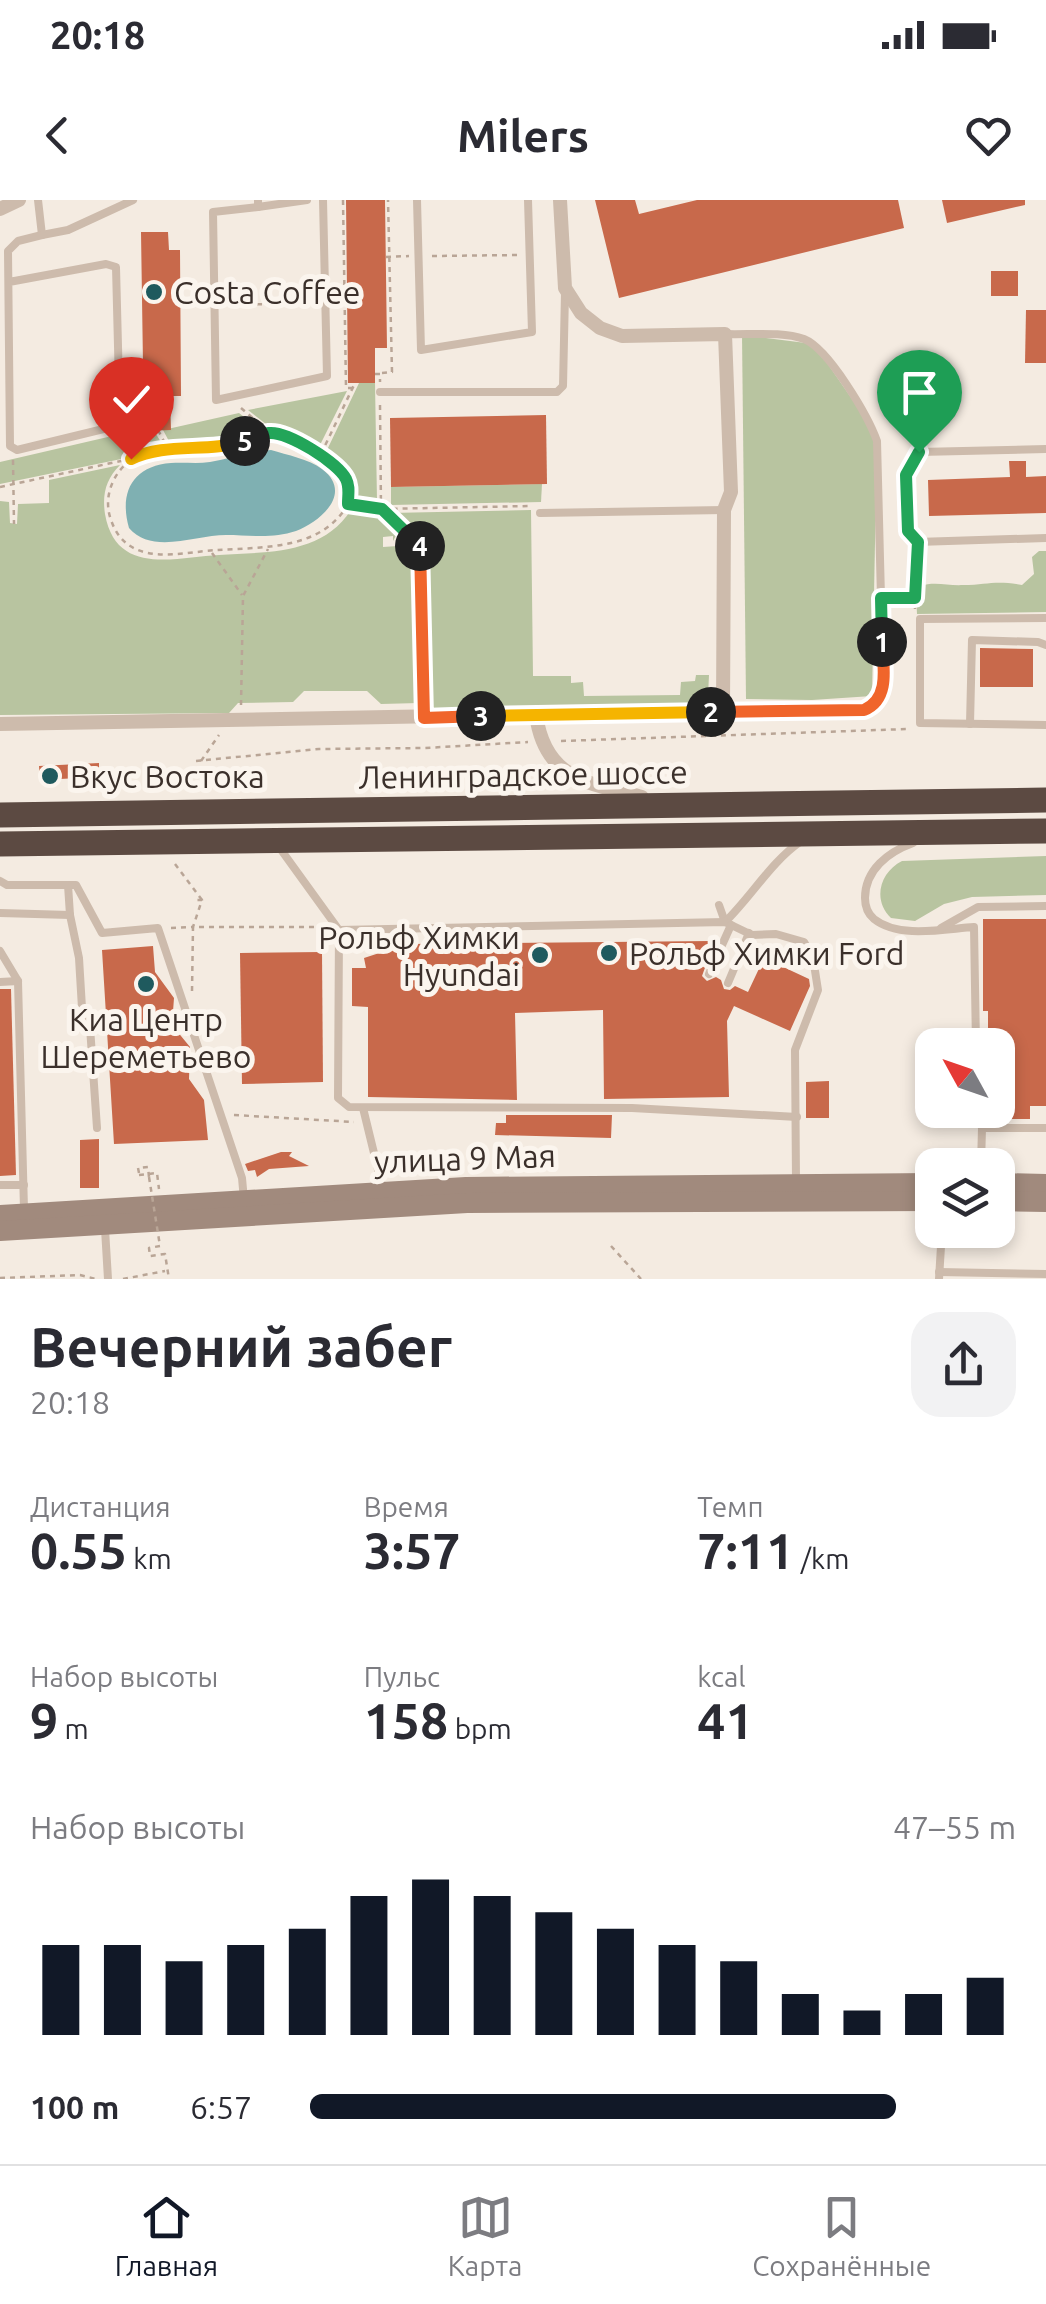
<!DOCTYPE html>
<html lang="ru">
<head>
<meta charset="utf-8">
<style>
  :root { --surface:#fff; --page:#f2f2f3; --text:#2b2b33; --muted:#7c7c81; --line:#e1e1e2; --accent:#111827 }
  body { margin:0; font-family:Ubuntu,sans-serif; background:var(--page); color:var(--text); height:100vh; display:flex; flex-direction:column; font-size:38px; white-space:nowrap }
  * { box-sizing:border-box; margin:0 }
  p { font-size:32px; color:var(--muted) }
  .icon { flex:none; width:55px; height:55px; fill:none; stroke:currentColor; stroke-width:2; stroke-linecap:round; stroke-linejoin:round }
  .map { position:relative; height:1079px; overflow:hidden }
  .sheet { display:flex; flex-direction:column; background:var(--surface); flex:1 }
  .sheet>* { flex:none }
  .needle { width:65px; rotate:310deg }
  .controls { position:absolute; left:915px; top:828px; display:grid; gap:20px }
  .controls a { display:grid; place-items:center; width:100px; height:100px; border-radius:20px; background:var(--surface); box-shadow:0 5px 15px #0003; font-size:50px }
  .pin { position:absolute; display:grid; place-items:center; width:85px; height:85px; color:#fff; margin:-102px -42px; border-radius:50% 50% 50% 0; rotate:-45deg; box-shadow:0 0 10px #0007 }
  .pin .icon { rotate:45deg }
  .km { position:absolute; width:50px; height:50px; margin:-25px; border-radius:50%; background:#222; color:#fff; font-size:28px; line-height:50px; text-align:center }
  .round { display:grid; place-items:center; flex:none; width:105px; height:105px; border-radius:30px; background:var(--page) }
  .summary { display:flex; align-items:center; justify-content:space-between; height:170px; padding:0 30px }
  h1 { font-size:55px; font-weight:600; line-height:75px }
  .stats { display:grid; grid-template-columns:repeat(3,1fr); gap:15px; height:170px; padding:10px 30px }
  .stats div { display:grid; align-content:center }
  .stats b { font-size:50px; font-weight:600 }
  .stats small { font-size:28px; font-weight:400 }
  .stats p { font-size:28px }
  .chart { height:280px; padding:20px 30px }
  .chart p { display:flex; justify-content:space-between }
  .chart svg { width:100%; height:180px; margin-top:10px; stroke:var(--accent); stroke-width:6 }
  ul { padding:0 30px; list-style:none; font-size:32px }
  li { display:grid; grid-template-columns:160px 120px 1fr; align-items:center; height:75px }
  li i { height:25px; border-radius:12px; background:var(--accent) }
  .status { display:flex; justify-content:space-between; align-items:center; height:70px; padding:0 50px; background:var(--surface); direction:ltr }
  .status svg { height:28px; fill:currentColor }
  header { display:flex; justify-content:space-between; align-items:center; height:130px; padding:0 30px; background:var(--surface); font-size:45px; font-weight:600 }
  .menu { display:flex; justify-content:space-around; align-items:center; height:140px; border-top:2px solid var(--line); background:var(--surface); font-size:28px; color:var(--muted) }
  .menu a { display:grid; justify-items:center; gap:5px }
  .menu .on { color:var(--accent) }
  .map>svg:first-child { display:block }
</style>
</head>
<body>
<div class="status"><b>20:18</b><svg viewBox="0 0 49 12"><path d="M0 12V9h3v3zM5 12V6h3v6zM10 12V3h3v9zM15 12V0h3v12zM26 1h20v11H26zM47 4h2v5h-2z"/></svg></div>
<header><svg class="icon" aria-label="back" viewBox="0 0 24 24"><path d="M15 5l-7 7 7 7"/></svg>Milers<svg class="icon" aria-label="heart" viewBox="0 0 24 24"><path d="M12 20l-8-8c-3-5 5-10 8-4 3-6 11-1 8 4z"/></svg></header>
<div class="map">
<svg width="1046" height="1079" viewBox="0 0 1046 1079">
  <rect width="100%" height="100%" fill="#f4ebe1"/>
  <g fill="#b8c4a0">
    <polygon points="742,135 814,144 872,228 877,241 872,496 812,500 746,499"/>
    <path d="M359 183H375L377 301 374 304 355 301C355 278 346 262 327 250Z"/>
    <polygon points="347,191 318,249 271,228 248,210"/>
    <path d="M239 213 264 232C231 241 205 247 171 245L163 230Z"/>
    <polygon points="138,230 154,231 163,245 149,246 126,258 0,284 0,262"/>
    <path d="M120 265C106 279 102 294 105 314 116 377 177 357 219 355 266 352 322 355 351 310L372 313 399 330 393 341V336L383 337V347L398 346 404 335 416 347 418 398 424 400V346L390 313 531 310 533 476H571V483L583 482 584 496 680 495 681 482 695 481 696 475H709L708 496 700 505 427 511 426 488 419 490V503L381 504 367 491H304L293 502 238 503 229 513 0 515V301L9 302 10 323 17 324 18 304 49 303V280Z"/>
    <polygon points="542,284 541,302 391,305 391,287"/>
    <path d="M1039 351H1046V412L917 414 916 394 920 386C935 381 948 386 963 385 988 385 994 380 1022 385L1034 374 1032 357Z"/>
    <path d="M1046 656V695L972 697 944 704 915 721 891 718C872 700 880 672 902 661Z"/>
  </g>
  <path fill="#7fb0b2" d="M271 250C287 255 309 259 322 269 354 293 320 322 296 331 272 339 250 335 226 335 196 335 152 355 129 328 119 293 132 266 171 263 184 262 197 264 210 262 230 259 250 251 271 250Z"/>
  <g fill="#c8694b">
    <polygon points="346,0 385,0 387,148 375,148 375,183 348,183"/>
    <polygon points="595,0 635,0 639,14 697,0 898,0 904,28 619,98"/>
    <polygon points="942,0 1025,0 1025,5 947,23"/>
    <polygon points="141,32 168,32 169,50 180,50 181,196 170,196 171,230 144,231"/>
    <rect x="991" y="71" width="27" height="25"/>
    <polygon points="1026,110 1046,110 1046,163 1025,163"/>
    <polygon points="546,215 547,284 391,287 390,218"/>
    <polygon points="1009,261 1026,261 1026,277 1046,276 1046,313 929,316 928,280 1010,277"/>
    <polygon points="980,448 1033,449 1033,487 980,487"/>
    <polygon points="99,563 99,577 40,580 39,566"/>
    <polygon points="983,719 1046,719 1046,906 1030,906 1030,919 1002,919 1002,906 998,906 998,845 988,845 988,811 983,811"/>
    <polygon points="711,741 711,751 702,776 707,781 716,777 721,780 724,789 730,790 735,786 748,792 764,758 809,779 810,786 790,831 734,806 727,821 729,897 604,899 603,810 515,813 517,900 368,897 368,807 352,806 352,768 366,768 364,758 407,744"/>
    <polygon points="153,746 155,772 174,798 172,825 190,847 189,879 204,900 208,940 114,944 102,750"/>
    <polygon points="322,752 323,882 242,884 240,753"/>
    <polygon points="0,789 11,789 16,975 0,976"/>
    <polygon points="829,881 829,918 806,918 806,882"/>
    <polygon points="506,915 612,915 611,938 495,935 496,923 506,923"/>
    <polygon points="99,939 99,988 80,988 80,940"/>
    <polygon points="281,952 292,952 289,956 309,966 269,969 257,977 255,970 248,971 245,964"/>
  </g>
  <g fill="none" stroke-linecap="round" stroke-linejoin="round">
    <g stroke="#b9a596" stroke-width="2.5" stroke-dasharray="5 5" stroke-linecap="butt">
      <polyline points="343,0 346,188 354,188"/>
      <polyline points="432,56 519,55"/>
      <polyline points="386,57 409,56"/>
      <polyline points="180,105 204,105"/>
      <polyline points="227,105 314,103"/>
      <polyline points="382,173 392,172 388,0"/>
      <polyline points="375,174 380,174 380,182"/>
      <polyline points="380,205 381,309 420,346 423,501"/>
      <polyline points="241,208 269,232"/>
      <polyline points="158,230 168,249"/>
      <polyline points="321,254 355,183"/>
      <polyline points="13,260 14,324"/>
      <polyline points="0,287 130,259"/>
      <path d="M348 304C348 293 349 284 343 274 335 261 287 232 272 233 252 234 233 247 213 249 193 252 171 247 152 250 121 257 100 290 111 320 128 369 180 352 218 350 264 347 322 350 348 304L381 309 529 306"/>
      <polyline points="212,353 242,395"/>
      <polyline points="891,398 913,398"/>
      <polyline points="915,409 917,352"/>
      <polyline points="241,505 243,396 268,349"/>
      <polyline points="561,541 908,529"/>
      <polyline points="196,561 319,549 425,548 528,542"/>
      <polyline points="201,561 219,535"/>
      <polyline points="175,664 202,700"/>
      <polyline points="171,728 193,727 202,700 194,700"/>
      <polyline points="192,791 193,727 320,727"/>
      <polyline points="234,915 354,922"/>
      <polyline points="139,973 138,968 148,967 149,977"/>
      <polyline points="139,975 157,973 159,989"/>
      <polyline points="160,1046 149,1048 150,1056 165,1054 169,1079"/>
      <polyline points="611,1046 641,1079"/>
      <polyline points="0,1078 80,1075 96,1079"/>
      <polyline points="123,1079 165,1071"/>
    </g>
    <g stroke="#cdbbac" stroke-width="8">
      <polyline points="38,0 42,35 68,30 133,0"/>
      <polyline points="258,0 258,7 307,0"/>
      <polyline points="417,0 421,150 532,132 528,0"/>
      <polyline points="258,7 213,12 216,200 327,176 323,0"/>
      <polyline points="9,82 106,64 116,67 120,225 17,250 10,246 8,51 18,41 42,35"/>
      <polyline points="380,192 557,192 563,186 565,93"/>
      <polyline points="1046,249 919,252 907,275 908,331 917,342 1046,338"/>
      <polyline points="540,313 724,310"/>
      <polyline points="1046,418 920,419 920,523 1046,525"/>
      <path d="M723 511 864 510C879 504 883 492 883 476L877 241C868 216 829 149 804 139 782 131 749 135 725 134"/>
      <polyline points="970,524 972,440 1038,442 1046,445"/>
      <path d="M913 643C888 652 865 670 865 698 865 706 868 714 874 719 899 739 944 729 974 727L976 845"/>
      <polyline points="279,647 339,730 338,898 349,907 632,908 797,917"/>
      <polyline points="0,681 7,685 76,685 102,733 158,728 242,978 244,1000"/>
      <polyline points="68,685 70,715 79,758 82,808 90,827 97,928"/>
      <polyline points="719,705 725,722"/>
      <polyline points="0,713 70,715"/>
      <path d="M725 722C750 698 772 661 800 642"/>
      <polyline points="941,728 978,707 1046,706"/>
      <polyline points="339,730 725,722 752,735 776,734 804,742 813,758 818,790 795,850 796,981"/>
      <polyline points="0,751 18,781"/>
      <polyline points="709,774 731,725"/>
      <polyline points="0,782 18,781 24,1009"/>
      <polyline points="728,783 749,733"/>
      <polyline points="363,908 383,990"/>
      <polyline points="976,910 982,928 981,965"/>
      <polyline points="982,928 1046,928"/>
      <polyline points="0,985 24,985"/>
      <polyline points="105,1029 108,1079"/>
      <polyline points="939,1072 1046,1074"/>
      <polyline points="939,1079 942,1030"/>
    </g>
    <g stroke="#cdbbac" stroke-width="14">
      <polyline points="0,9 19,0"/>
      <path d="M536 515C545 579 587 583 642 597"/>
      <polyline points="0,524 723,511 724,310 731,292 725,134 622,136 600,128 581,113 565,88 560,0"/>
    </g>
    <g stroke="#a18a7d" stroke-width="20">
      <polyline points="998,983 1046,984"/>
      <polyline points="998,1001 1046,1002"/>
      <polyline points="0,1015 466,987 932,983"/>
      <polyline points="0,1031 467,1003 932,1001"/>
    </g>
    <g stroke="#5c4a42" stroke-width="25">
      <polyline points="0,615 1046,600"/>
      <polyline points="0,644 1046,631"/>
    </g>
    <polyline stroke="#b9a596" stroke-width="2.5" stroke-dasharray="5 5" stroke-linecap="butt" points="149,977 160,1046"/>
  </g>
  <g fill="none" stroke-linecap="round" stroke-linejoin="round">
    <g stroke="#fff" stroke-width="20">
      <polyline id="split-1" points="882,442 881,398 915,398 918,342 908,331 906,275 919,252"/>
    </g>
    <g stroke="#fff" stroke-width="20">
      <path id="split-2" d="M711 512 864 510C891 499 883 465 882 442"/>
    </g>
    <g stroke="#fff" stroke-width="20">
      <polyline id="split-3" points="481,516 711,512"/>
    </g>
    <g stroke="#fff" stroke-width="20">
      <polyline id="split-4" points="420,346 424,518 481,516"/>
    </g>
    <g stroke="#fff" stroke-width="20">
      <path id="split-5" d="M245 241C253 239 262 234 269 233 288 231 338 263 346 279 350 287 348 294 348 304L382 309 420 346"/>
    </g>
    <g stroke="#fff" stroke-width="20">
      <path id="split-6" d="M131 259C166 242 207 253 245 241"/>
    </g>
    <use href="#split-1" stroke="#22a559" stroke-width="12"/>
    <use href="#split-2" stroke="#f0652b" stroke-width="12"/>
    <use href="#split-3" stroke="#f5b400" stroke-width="12"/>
    <use href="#split-4" stroke="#f0652b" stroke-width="12"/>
    <use href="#split-5" stroke="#22a559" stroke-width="12"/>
    <use href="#split-6" stroke="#f5b400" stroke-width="12"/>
  </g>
  <g fill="#1f5a5e" stroke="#fbf5ee" stroke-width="4">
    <circle cx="154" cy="92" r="10"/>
    <circle cx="50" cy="576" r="10"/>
    <circle cx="609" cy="753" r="10"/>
    <circle cx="540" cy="755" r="10"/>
    <circle cx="146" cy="784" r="10"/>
  </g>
  <g text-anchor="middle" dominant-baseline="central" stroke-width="10" stroke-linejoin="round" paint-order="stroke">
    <g font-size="32" fill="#3b302b" stroke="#fbf5ee" text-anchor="start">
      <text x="174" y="92">Costa Coffee</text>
      <text x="70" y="576">Вкус Востока</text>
      <text x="520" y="737" text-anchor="end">Рольф Химки<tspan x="520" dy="37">Hyundai</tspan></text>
      <text x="629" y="753">Рольф Химки Ford</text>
      <text x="146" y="819" text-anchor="middle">Киа Центр<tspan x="146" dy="37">Шереметьево</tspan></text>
    </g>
    <g font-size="32" fill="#3b302b" stroke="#fbf5ee">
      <text transform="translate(523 574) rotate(-1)">Ленинградское шоссе</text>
      <text transform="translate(465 958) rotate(-2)">улица 9 Мая</text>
    </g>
  </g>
</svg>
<div class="controls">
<a><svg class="needle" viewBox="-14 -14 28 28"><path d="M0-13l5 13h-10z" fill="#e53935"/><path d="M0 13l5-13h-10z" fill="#7c7c81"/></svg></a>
<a><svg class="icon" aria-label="layers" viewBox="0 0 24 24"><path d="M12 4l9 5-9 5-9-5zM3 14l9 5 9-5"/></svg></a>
</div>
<div class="pin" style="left:919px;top:252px;background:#1e9e55"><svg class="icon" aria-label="arrive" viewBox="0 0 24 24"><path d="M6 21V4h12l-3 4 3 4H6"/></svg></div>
<div class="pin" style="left:131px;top:259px;background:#d93025"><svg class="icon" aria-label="check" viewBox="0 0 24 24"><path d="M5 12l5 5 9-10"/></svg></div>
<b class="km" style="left:882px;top:442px">1</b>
<b class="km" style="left:711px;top:512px">2</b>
<b class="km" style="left:481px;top:516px">3</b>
<b class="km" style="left:420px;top:346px">4</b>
<b class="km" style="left:245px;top:241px">5</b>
</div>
<section class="sheet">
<div class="summary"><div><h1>Вечерний забег</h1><p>20:18</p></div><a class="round"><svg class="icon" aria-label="share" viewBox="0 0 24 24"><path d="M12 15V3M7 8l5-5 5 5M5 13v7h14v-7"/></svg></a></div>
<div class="stats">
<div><p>Дистанция</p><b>0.55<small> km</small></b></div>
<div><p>Время</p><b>3:57</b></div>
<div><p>Темп</p><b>7:11<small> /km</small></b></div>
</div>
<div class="stats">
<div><p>Набор высоты</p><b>9<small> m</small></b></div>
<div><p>Пульс</p><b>158<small> bpm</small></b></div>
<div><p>kcal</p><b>41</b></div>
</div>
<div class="chart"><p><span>Набор высоты</span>47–55 m</p>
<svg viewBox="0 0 160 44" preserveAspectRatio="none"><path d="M5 44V22M15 44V22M25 44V26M35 44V22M45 44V18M55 44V10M65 44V6M75 44V10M85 44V14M95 44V18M105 44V22M115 44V26M125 44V34M135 44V38M145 44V34M155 44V30"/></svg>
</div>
<ul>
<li><b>100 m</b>6:57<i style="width:83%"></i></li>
</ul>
</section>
<nav class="menu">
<a class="on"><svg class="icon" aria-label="home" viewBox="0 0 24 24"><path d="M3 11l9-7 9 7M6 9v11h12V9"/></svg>Главная</a>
<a><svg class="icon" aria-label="map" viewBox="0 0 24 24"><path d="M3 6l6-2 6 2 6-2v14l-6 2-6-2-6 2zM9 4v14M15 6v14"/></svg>Карта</a>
<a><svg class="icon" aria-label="saved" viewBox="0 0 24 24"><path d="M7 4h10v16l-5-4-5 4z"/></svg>Сохранённые</a>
</nav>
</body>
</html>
